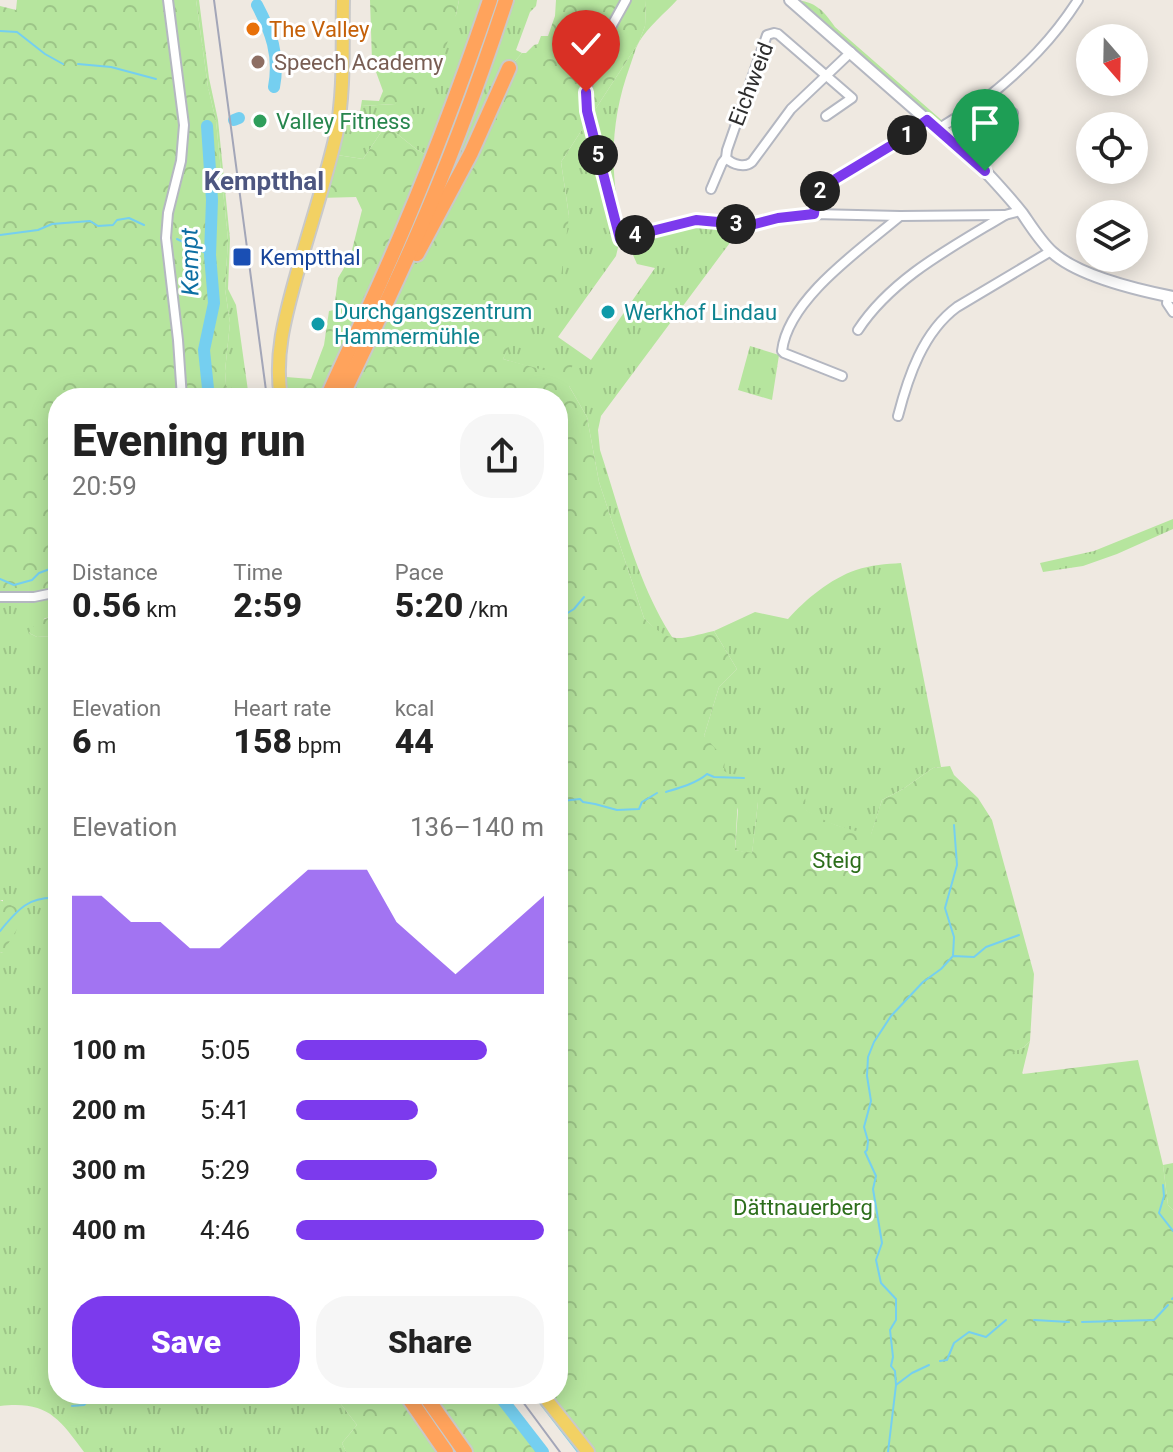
<!DOCTYPE html>
<html lang="en">
<head>
<meta charset="utf-8">
<style>
  :root { --surface:#fff; --page:#f6f6f6; --text:#222; --muted:#767676; --accent:#7c3aed }
  body { margin:0; font-family:Roboto,sans-serif; background:var(--page); color:var(--text); height:100vh; display:flex; flex-direction:column; font-size:30px; white-space:nowrap }
  * { box-sizing:border-box; margin:0 }
  p { font-size:26px; color:var(--muted) }
  .icon { flex:none; width:44px; height:44px; fill:none; stroke:currentColor; stroke-width:2; stroke-linecap:round; stroke-linejoin:round }
  .map { position:relative; flex:1; overflow:hidden }
  .drawer { position:absolute; left:48px; top:388px; width:520px; height:1016px; display:flex; flex-direction:column; background:var(--surface); border-radius:32px; box-shadow:0 4px 20px #0003 }
  .drawer>* { flex:none }
  .needle { width:52px; rotate:160deg }
  .buttons { position:absolute; left:1076px; top:24px; display:grid; gap:16px }
  .buttons a { display:grid; place-items:center; width:72px; height:72px; border-radius:50%; background:var(--surface); box-shadow:0 4px 20px #0003; font-size:40px }
  .pin { position:absolute; display:grid; place-items:center; width:68px; height:68px; color:#fff; margin:-82px -34px; border-radius:50% 50% 50% 0; rotate:-45deg; box-shadow:0 0 8px #0007 }
  .pin .icon { rotate:45deg }
  .km { position:absolute; width:40px; height:40px; margin:-20px; border-radius:50%; background:#222; color:#fff; font-size:22px; line-height:40px; text-align:center }
  .round { display:grid; place-items:center; flex:none; width:84px; height:84px; border-radius:32px; background:var(--page) }
  .overview { display:flex; align-items:center; justify-content:space-between; height:136px; padding:0 24px }
  h1 { font-size:44px; font-weight:800; line-height:60px }
  .figures { display:grid; grid-template-columns:repeat(3,1fr); gap:12px; height:136px; padding:8px 24px }
  .figures div { display:grid; align-content:center }
  .figures b { font-size:34px; font-weight:800 }
  .figures small { font-size:22px; font-weight:400 }
  .figures p { font-size:22px }
  .chart { height:224px; padding:16px 24px }
  .chart p { display:flex; justify-content:space-between }
  .chart svg { width:100%; height:144px; margin-top:8px; fill:var(--accent); opacity:.7 }
  .button { display:flex; gap:16px; margin-top:auto; padding:16px 24px }
  .button a { flex:1; height:92px; border-radius:32px; background:var(--accent); color:#fff; font-size:32px; font-weight:800; line-height:92px; text-align:center }
  .button a+a { background:var(--page); color:var(--text) }
  ul { padding:0 24px; list-style:none; font-size:26px }
  li { display:grid; grid-template-columns:128px 96px 1fr; align-items:center; height:60px }
  li i { height:20px; border-radius:10px; background:var(--accent) }
  .map>svg:first-child { display:block }
</style>
</head>
<body>
<div class="map">
<svg width="1173" height="1452" viewBox="0 0 1173 1452">
  <defs>
    <pattern id="grass-tufts" width="24" height="20" patternUnits="userSpaceOnUse" patternTransform="scale(2)"><rect width="24" height="20" fill="#b6e59e"/><path d="M3 7l-1-3M5 7V3M7 7l1-3M15 17l-1-3M17 17v-4M19 17l1-3" fill="none" stroke="#9dc588"/></pattern>
    <pattern id="forest-crowns" width="20" height="18" patternUnits="userSpaceOnUse" patternTransform="scale(2)"><rect width="20" height="18" fill="#b6e59e"/><path d="M2 6a3 3 0 1 1 6 0M12 15a3 3 0 1 1 6 0" fill="none" stroke="#9dc588"/></pattern>
  </defs>
  <rect width="100%" height="100%" fill="#efe9e1"/>
  <g fill="url(#grass-tufts)">
    <polygon points="196,0 199,0 209,78 218,120 230,239 228,289 236,305 249,398 227,398 225,371 230,323 225,289 228,240 216,121 208,87"/>
    <polygon points="459,0 537,0 536,6 530,12 516,50 522,53 509,68 460,174 416,149 386,125 363,159 331,154 341,103 348,104 345,123 358,125 361,106 395,104 456,15"/>
    <path d="M646 0H677C666 12 647 28 639 42 635 49 633 58 630 66 609 123 609 179 625 238L620 239 616 256 558 337 591 360 655 268 637 264 633 255 631 237 696 220 761 223 757 229 735 236 601 416 598 430 600 450C621 514 637 584 674 640L659 633 644 618 599 482 587 417 569 386 548 372 503 359 569 216 561 162 639 42 645 26Z"/>
    <path d="M790 0C813 0 822 8 835 27L946 124 937 130Z"/>
    <polygon points="750,346 779,355 772,400 738,390"/>
    <polygon points="1173,519 1173,529 1117,554 1083,566 1043,572 1040,563 1094,551"/>
    <path d="M901 563 941 767 933 768 903 789 882 800 871 835 852 831 821 820 805 810 758 802 752 854 735 850 738 810 724 771 704 736 719 687 737 669 714 631 755 612 788 619C806 599 830 579 856 570 871 565 886 564 901 563Z"/>
    <path d="M58 592V617L45 618 29 633 37 637 52 636 58 641V1218L55 1221 58 1223V1394H333L357 1425 342 1443 346 1452H84C58 1417 47 1401 0 1406V953L3 952V900H0V597Z"/>
    <polygon points="1030,1041 1022,1074 996,1059 1024,1047"/>
    <polygon points="1173,1163 1173,1210 1168,1205 1163,1165"/>
  </g>
  <g fill="url(#forest-crowns)">
    <polygon points="17,0 196,0 208,87 216,121 228,240 225,289 230,323 225,371 227,398 58,398 58,592 0,597 0,6 16,10"/>
    <polygon points="370,0 459,0 456,15 433,88 395,104 361,106 362,100 379,101 383,91 372,61"/>
    <path d="M556 0H646L645 26 639 42 561 162 569 216 561 277 534 321 521 324 503 359 547 371 552 358 573 361 569 386 587 417 599 482 644 618C672 646 678 639 714 631L737 669 719 687 704 736 725 759 724 771 739 779 735 850 752 853 758 802 766 795H805L806 810C826 823 848 830 871 834L882 800 903 789 933 768 950 766 954 775 978 798 992 820 1034 974 1030 1041 1024 1047 999 1059 1013 1063 1023 1074 1138 1060 1163 1165 1168 1205 1173 1210V1452H588L542 1394H558V398H288L286 377 311 379 324 345 329 311 334 310 338 278 350 258 362 210 356 197 319 198 331 154 363 159 386 125 416 149 460 174 509 68 522 53H526L534 45 538 44 541 36H548L555 16Z"/>
    <path d="M58 617V641L52 636 37 637 29 633C36 620 43 618 58 617Z"/>
    <polygon points="0,900 17,908 19,926 3,952 0,953"/>
    <polygon points="333,1394 495,1394 539,1452 346,1452 342,1443 357,1425"/>
  </g>
  <g fill="none" stroke-linecap="round" stroke-linejoin="round">
    <g stroke="#75cff0" stroke-width="2">
      <polyline points="0,31 17,32 45,54 63,64"/>
      <polyline points="78,64 111,67 156,79"/>
      <polyline points="0,235 38,230 52,224 90,221 98,226 113,225 117,220 129,218 144,225"/>
      <polyline points="177,239 210,255"/>
      <polyline points="0,579 14,585 32,580 39,573 58,566"/>
      <polyline points="558,619 574,609 584,597"/>
      <path d="M666 792C679 788 697 783 707 774L714 777 744 778"/>
      <polyline points="562,801 580,799 583,802 595,804 617,810 639,809 642,802 657,793"/>
      <path d="M0 931C18 909 29 896 58 898"/>
      <polyline points="953,956 954,937 945,908 957,865 954,825"/>
      <polyline points="1163,1185 1164,1196 1159,1213 1173,1231"/>
      <polyline points="1172,1299 1173,1298"/>
      <polyline points="1034,1320 1069,1322"/>
      <polyline points="1082,1322 1154,1320 1168,1305"/>
      <polyline points="940,1361 947,1360 954,1343 969,1332 986,1337 1006,1320"/>
      <polyline points="896,1385 912,1373 929,1365"/>
      <polyline points="533,1394 578,1452"/>
      <polyline points="72,1406 84,1405 95,1394"/>
      <polyline points="888,1452 896,1385 895,1371 891,1366 893,1357 890,1330 896,1320 896,1299 881,1283 876,1260 882,1243 873,1189 876,1176 865,1152 867,1150 868,1141 864,1127 871,1101 867,1076 868,1057 874,1042 891,1016 923,982 941,969 953,956 974,957 986,947 1019,935"/>
    </g>
    <g stroke="#75cff0" stroke-width="12">
      <path d="M257 5C271 31 280 56 274 87"/>
      <polyline points="234,120 239,118"/>
      <polyline points="207,126 212,200 210,255 214,303 204,350 209,398"/>
      <polyline points="498,1394 543,1452"/>
    </g>
    <g stroke="#b4b7c1" stroke-width="12">
      <g id="minor">
        <polyline points="168,0 184,125 181,161 168,213 166,238 178,340 182,398"/>
        <path d="M626 0C609 32 580 74 587 111L620 239 696 220 751 225 778 218 814 214 900 216 1005 215"/>
        <path d="M937 130C954 118 973 109 989 96 1025 67 1053 39 1078 0"/>
        <polyline points="967,156 1013,113"/>
        <path d="M726 158C733 165 745 168 752 162L791 109 851 52"/>
        <polyline points="711,189 722,163 726,158 727,150 767,35 774,33 778,34 852,98 826,116"/>
        <polyline points="814,214 816,198 819,192 832,180 892,145 927,120"/>
        <polyline points="1168,296 1167,303 1173,312"/>
        <path d="M858 330C892 278 952 247 1005 215L1020 211"/>
        <path d="M842 376 784 353 782 351C788 299 861 249 899 217"/>
        <path d="M898 416C908 377 923 332 957 307L1051 251"/>
        <polyline points="0,597 34,597 58,592"/>
      </g>
    </g>
    <g stroke="#b4b7c1" stroke-width="14">
      <path id="tertiary" d="M790 0 985 171C998 185 1010 198 1022 213 1031 226 1040 241 1052 252 1078 276 1138 290 1173 297"/>
    </g>
    <g stroke="#c9c9c9" stroke-width="16">
      <g id="primary">
        <path d="M281 398C274 356 285 317 296 277 309 230 325 183 336 135 345 90 342 45 343 0"/>
        <polyline points="542,1394 588,1452"/>
      </g>
    </g>
    <g stroke="#c9c9c9" stroke-width="18">
      <g id="motorway">
        <polyline points="417,254 471,153 509,68"/>
        <path d="M327 398C346 355 367 313 386 269 425 181 459 91 490 0"/>
        <path d="M341 398C366 346 391 294 414 242 449 163 479 82 506 0"/>
        <polyline points="406,1394 446,1452"/>
        <polyline points="424,1394 465,1452"/>
      </g>
    </g>
    <use href="#minor" stroke="#fff" stroke-width="8"/>
    <use href="#tertiary" stroke="#fff" stroke-width="10"/>
    <use href="#primary" stroke="#f2d163" stroke-width="12"/>
    <use href="#motorway" stroke="#ffa35c" stroke-width="14"/>
    <g stroke="#a3a6b8" stroke-width="2">
      <polyline points="214,0 267,398"/>
      <polyline points="517,1394 560,1452"/>
    </g>
  </g>
  <g fill="none" stroke-linecap="round" stroke-linejoin="round">
    <g stroke="#fff" stroke-width="16">
      <polyline id="route" points="586,92 587,111 620,239 696,220 751,225 778,218 814,214 816,198 824,186 892,145 927,120 985,171"/>
    </g>
    <use href="#route" stroke="#7c3aed" stroke-width="10"/>
  </g>
  <circle fill="#e8710a" stroke="#fff" stroke-width="3" cx="253" cy="29" r="8"/>
  <circle fill="#8d6e63" stroke="#fff" stroke-width="3" cx="258" cy="62" r="8"/>
  <circle fill="#2e9e5b" stroke="#fff" stroke-width="3" cx="260" cy="121" r="8"/>
  <rect fill="#1a4fb4" stroke="#fff" stroke-width="3" x="232" y="247" width="20" height="20" rx="4"/>
  <g fill="#0f9aa8" stroke="#fff" stroke-width="3">
    <circle cx="608" cy="312" r="8"/>
    <circle cx="318" cy="324" r="8"/>
  </g>
  <g text-anchor="middle" dominant-baseline="central" stroke-width="6" stroke-linejoin="round" paint-order="stroke">
    <g font-size="22" fill="#c56008" stroke="#fff" text-anchor="start">
      <text x="269" y="29">The Valley</text>
    </g>
    <g font-size="22" fill="#785e54" stroke="#fff" text-anchor="start">
      <text x="274" y="62">Speech Academy</text>
    </g>
    <g font-size="22" fill="#2e2e2e" stroke="#fff">
      <text transform="translate(751 84) rotate(-69)">Eichweid</text>
    </g>
    <g font-size="22" fill="#27864d" stroke="#fff" text-anchor="start">
      <text x="276" y="121">Valley Fitness</text>
    </g>
    <g font-size="22" fill="#164399" stroke="#fff" text-anchor="start">
      <text x="260" y="257">Kemptthal</text>
    </g>
    <g font-size="22" fill="#0d838f" stroke="#fff" text-anchor="start">
      <text x="334" y="311">Durchgangszentrum<tspan x="334" dy="25">Hammermühle</tspan></text>
      <text x="624" y="312">Werkhof Lindau</text>
    </g>
    <g font-size="22" fill="#2c6e1b" stroke="#fff">
      <text x="837" y="860">Steig</text>
      <text x="803" y="1207">Dättnauerberg</text>
    </g>
    <g font-size="24" font-style="italic" fill="#0d6fa3" stroke="#fff">
      <text transform="translate(190 262) rotate(-91)">Kempt</text>
    </g>
    <g font-size="26" font-weight="bold" fill="#4d5680" stroke="#fff">
      <text x="264" y="181">Kemptthal</text>
    </g>
  </g>
</svg>
<div class="buttons">
<a><svg class="needle" viewBox="-14 -14 28 28"><path d="M0-13l5 13h-10z" fill="#e53935"/><path d="M0 13l5-13h-10z" fill="#767676"/></svg></a>
<a><svg class="icon" aria-label="locate" viewBox="0 0 24 24"><circle cx="12" cy="12" r="6"/><path d="M12 2v4M12 18v4M2 12h4M18 12h4"/></svg></a>
<a><svg class="icon" aria-label="layers" viewBox="0 0 24 24"><path d="M12 4l9 5-9 5-9-5zM3 14l9 5 9-5"/></svg></a>
</div>
<div class="pin" style="left:985px;top:171px;background:#1e9e55"><svg class="icon" aria-label="arrive" viewBox="0 0 24 24"><path d="M6 21V4h12l-3 4 3 4H6"/></svg></div>
<div class="pin" style="left:586px;top:92px;background:#d93025"><svg class="icon" aria-label="check" viewBox="0 0 24 24"><path d="M5 12l5 5 9-10"/></svg></div>
<b class="km" style="left:907px;top:135px">1</b>
<b class="km" style="left:820px;top:191px">2</b>
<b class="km" style="left:736px;top:224px">3</b>
<b class="km" style="left:635px;top:235px">4</b>
<b class="km" style="left:598px;top:155px">5</b>
<section class="drawer">
<div class="overview"><div><h1>Evening run</h1><p>20:59</p></div><a class="round"><svg class="icon" aria-label="share" viewBox="0 0 24 24"><path d="M12 15V3M7 8l5-5 5 5M5 13v7h14v-7"/></svg></a></div>
<div class="figures">
<div><p>Distance</p><b>0.56<small> km</small></b></div>
<div><p>Time</p><b>2:59</b></div>
<div><p>Pace</p><b>5:20<small> /km</small></b></div>
</div>
<div class="figures">
<div><p>Elevation</p><b>6<small> m</small></b></div>
<div><p>Heart rate</p><b>158<small> bpm</small></b></div>
<div><p>kcal</p><b>44</b></div>
</div>
<div class="chart"><p><span>Elevation</span>136–140 m</p>
<svg viewBox="0 0 160 44" preserveAspectRatio="none"><path d="M0 44V14L10 14L20 22L30 22L40 30L50 30L60 22L70 14L80 6L90 6L100 6L110 22L120 30L130 38L140 30L150 22L160 14V44z"/></svg>
</div>
<ul>
<li><b>100 m</b>5:05<i style="width:77%"></i></li>
<li><b>200 m</b>5:41<i style="width:49%"></i></li>
<li><b>300 m</b>5:29<i style="width:57%"></i></li>
<li><b>400 m</b>4:46<i style="width:100%"></i></li>
</ul>
<div class="button"><a>Save</a><a>Share</a></div>
</section>
</div>
</body>
</html>
